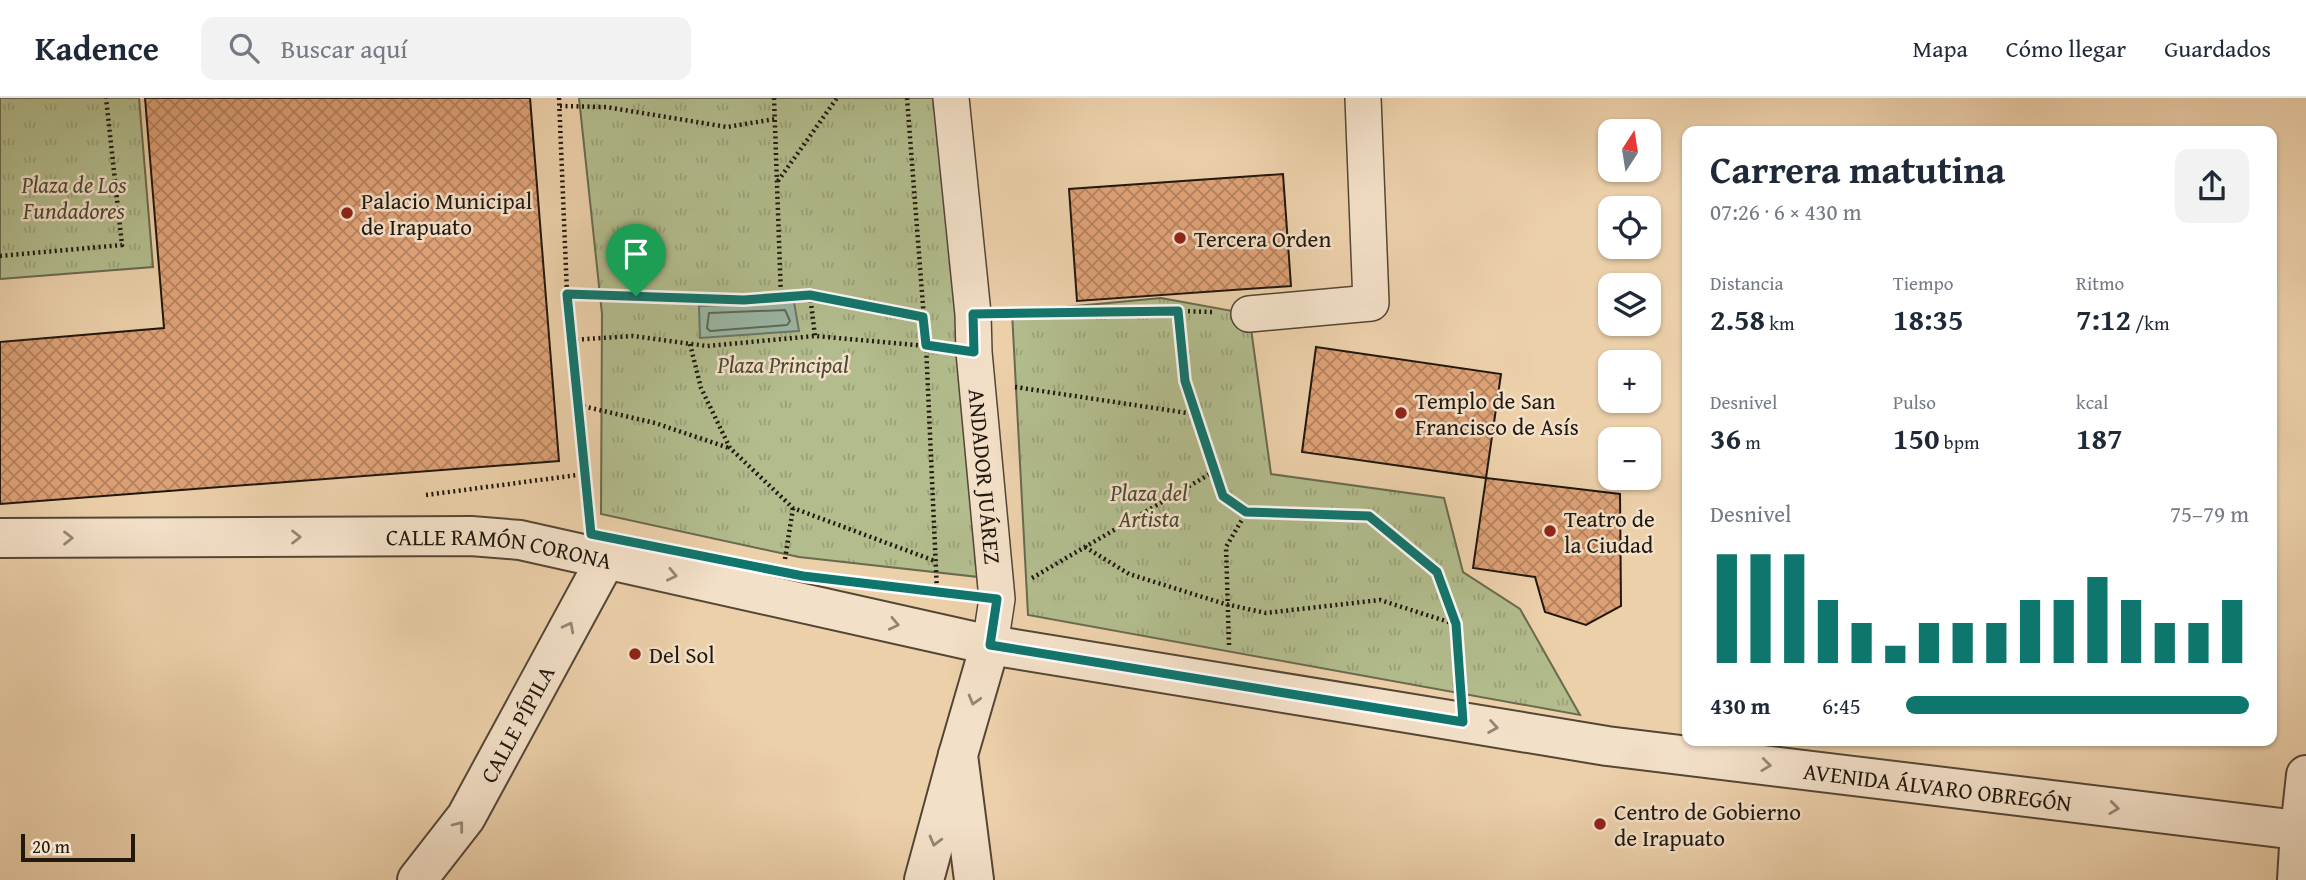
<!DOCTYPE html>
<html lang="es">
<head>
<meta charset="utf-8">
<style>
  :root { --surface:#fff; --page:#f2f2f3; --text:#1f2937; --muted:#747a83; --line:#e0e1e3; --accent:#0f766e }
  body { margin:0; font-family:"Gentium Book Plus",serif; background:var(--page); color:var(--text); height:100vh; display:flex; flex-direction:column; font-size:26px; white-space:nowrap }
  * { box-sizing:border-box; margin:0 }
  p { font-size:23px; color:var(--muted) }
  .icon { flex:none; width:38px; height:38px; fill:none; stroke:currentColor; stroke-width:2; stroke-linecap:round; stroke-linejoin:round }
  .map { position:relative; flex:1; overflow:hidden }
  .drawer { position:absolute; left:1682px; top:28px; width:595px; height:620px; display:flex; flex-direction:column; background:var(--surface); border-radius:14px; box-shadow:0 2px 5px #0004 }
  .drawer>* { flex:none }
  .needle { width:46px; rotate:12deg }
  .controls { position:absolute; left:1598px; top:21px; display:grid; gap:14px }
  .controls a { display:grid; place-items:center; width:63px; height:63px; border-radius:14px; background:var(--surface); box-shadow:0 2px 5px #0004; font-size:35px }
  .scale { position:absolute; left:21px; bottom:18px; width:114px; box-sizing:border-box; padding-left:7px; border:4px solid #21180e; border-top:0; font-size:19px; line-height:24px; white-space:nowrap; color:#21180e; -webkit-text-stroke:5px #f3e0c8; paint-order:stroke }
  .pin { position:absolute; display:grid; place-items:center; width:60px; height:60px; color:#fff; margin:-72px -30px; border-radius:50% 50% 50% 0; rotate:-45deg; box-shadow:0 0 7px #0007 }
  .pin .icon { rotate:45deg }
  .round { display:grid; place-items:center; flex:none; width:74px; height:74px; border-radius:14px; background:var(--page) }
  .head { display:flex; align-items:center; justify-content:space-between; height:119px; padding:0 28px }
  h1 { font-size:38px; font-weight:700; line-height:52px }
  .metrics { display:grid; grid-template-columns:repeat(3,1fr); gap:10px; height:119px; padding:7px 28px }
  .metrics div { display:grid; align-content:center }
  .metrics b { font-size:30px; font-weight:700 }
  .metrics small { font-size:19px; font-weight:400 }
  .metrics p { font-size:19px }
  .chart { height:196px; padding:14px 28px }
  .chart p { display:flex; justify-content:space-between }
  .chart svg { width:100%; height:126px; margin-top:7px; stroke:var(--accent); stroke-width:6 }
  ul { padding:0 28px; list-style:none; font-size:23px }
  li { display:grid; grid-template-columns:112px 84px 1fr; align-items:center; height:52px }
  li i { height:18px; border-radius:9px; background:var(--accent) }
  header { display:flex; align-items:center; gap:42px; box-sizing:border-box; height:98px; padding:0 35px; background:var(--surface); border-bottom:2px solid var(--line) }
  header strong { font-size:33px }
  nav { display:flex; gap:38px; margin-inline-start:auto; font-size:24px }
  .search { width:490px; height:63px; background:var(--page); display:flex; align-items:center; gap:18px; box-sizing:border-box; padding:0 24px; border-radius:14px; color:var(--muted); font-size:26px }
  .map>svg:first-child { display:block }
</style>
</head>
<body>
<header>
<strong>Kadence</strong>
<div class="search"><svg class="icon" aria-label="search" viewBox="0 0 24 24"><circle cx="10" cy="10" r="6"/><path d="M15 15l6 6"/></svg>Buscar aquí</div>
<nav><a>Mapa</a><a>Cómo llegar</a><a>Guardados</a></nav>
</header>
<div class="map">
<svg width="2306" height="782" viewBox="0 0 2306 782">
  <defs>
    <pattern id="park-tufts" width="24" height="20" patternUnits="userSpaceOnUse" patternTransform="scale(1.75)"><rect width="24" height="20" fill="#b2bc8d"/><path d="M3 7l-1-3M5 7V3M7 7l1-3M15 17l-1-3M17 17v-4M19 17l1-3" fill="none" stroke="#99a178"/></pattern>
    <pattern id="building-cross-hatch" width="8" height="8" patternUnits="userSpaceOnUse" patternTransform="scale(1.75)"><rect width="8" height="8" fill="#dea176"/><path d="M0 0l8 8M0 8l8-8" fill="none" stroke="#b4825f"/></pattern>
  </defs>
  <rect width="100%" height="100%" fill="#ecd0aa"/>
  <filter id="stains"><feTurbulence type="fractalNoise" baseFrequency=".00286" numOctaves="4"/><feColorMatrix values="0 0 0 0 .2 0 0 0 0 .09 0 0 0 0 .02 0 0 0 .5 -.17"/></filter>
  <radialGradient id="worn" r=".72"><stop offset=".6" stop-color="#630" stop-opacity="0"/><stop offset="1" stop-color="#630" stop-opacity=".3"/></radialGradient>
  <g fill="url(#park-tufts)" stroke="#6a6a4e" stroke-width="2">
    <polygon points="0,0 139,0 153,169 0,181"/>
    <polygon points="579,0 950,0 979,479 799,459 601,416 602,216"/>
    <polygon points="1161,200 1249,216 1271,376 1444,400 1463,474 1520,511 1580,617 1028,517 1012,214"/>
  </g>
  <polygon fill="#9ab7a4" stroke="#6a7768" stroke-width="2" points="794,204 799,233 700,240 699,208"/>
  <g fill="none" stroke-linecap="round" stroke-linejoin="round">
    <polygon stroke="#5e6859" stroke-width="2" points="785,212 790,223 787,227 710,233 707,230 709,215"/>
  </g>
  <g fill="url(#building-cross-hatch)" stroke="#21180e" stroke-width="2">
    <polygon points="145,0 530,0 559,363 0,406 0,244 164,230"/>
    <polygon points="1283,76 1291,188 1077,203 1069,91"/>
    <polygon points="1316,249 1501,276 1486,380 1302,354"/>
    <polygon points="1486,380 1620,396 1621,508 1586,527 1545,514 1535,479 1473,470"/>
  </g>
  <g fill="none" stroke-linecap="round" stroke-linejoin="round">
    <g stroke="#544635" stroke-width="38">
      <g id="pedestrian">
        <path id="s1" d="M951 0 973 216 974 254 997 501 990 547"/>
        <polyline points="1249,216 1371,205 1363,0"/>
      </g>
    </g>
    <g stroke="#544635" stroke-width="42">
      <g id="minor">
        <polyline points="924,782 958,657"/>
        <polyline points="2297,782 2300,732"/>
      </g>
    </g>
    <g stroke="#544635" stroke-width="42">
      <g id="tertiary">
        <path id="s2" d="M0 440 471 438 520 442 990 547 1401 614 1607 648 2306 733"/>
        <polyline points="2300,732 2306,677"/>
        <path id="s3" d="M417 782 466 719 605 463"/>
        <polyline points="974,782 958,657 990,547"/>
      </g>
    </g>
    <g stroke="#21180e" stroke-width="4.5" stroke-dasharray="2 3.5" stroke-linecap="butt">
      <polyline points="559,0 567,196 590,420"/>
      <polyline points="774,0 781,200"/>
      <polyline points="907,0 926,247 937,494"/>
      <polyline points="560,8 606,9 727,29 775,21"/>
      <polyline points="778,83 837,0"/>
      <polyline points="0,158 122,147 106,0"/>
      <polyline points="567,196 744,202 810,197 923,219"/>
      <polyline points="810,197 815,238"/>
      <polyline points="1212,214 1178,213 1186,283 1223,398 1246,414 1369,418 1437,474 1456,526 1460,585"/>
      <polyline points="1008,216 1178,213"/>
      <polyline points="571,242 633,238 707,248 815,238 938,249"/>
      <polyline points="690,246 701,290 730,350 793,410 935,463"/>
      <polyline points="1015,289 1194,316"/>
      <polyline points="578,307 655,325 729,350"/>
      <polyline points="426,397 585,376"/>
      <polyline points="1085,449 1129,476 1225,506 1266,515 1380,502 1455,526"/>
      <polyline points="785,461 793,410"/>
      <polyline points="1032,480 1215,373"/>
      <polyline points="1229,547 1226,449 1246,415"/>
    </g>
    <use href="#pedestrian" stroke="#f3e0c8" stroke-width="35"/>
    <use href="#minor" stroke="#f3e0c8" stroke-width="38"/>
    <use href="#tertiary" stroke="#f3e0c8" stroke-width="38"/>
  </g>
  <defs><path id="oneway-chevron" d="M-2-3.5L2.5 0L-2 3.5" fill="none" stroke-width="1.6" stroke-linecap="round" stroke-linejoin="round" transform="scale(1.75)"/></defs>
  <g stroke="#948674">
    <use href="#oneway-chevron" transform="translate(296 439)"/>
    <use href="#oneway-chevron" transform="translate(68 440)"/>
    <use href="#oneway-chevron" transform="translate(672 477) rotate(12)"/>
    <use href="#oneway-chevron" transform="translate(894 526) rotate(12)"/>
    <use href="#oneway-chevron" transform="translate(569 529) rotate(-62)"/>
    <use href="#oneway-chevron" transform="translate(974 602) rotate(106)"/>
    <use href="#oneway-chevron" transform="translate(1493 629) rotate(9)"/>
    <use href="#oneway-chevron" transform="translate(1766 667) rotate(7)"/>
    <use href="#oneway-chevron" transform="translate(2114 710) rotate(7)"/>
    <use href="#oneway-chevron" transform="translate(459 728) rotate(-52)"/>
    <use href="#oneway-chevron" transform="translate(935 743) rotate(105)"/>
  </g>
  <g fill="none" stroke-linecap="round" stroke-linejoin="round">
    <g stroke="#fff" stroke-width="14">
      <polygon id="route" points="567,196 744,202 810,197 923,219 926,247 974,254 973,216 1178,213 1185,283 1223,398 1246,414 1369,418 1437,474 1456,526 1463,624 990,547 997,501 803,478 591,436"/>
    </g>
    <use href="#route" stroke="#0f766e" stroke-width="9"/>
  </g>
  <g fill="#8f2418" stroke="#f3e0c8" stroke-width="2.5">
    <circle cx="347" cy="115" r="7"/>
    <circle cx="1180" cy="140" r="7"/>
    <circle cx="1401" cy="315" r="7"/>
    <circle cx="1550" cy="433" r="7"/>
    <circle cx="635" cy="556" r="7"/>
    <circle cx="1600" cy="726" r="7"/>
  </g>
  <g text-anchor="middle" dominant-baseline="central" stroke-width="5" stroke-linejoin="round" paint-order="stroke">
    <g font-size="23" font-style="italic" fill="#4c4934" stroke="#f3e0c8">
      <text x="74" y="86">Plaza de Los<tspan x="74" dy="26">Fundadores</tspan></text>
      <text x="783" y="266">Plaza Principal</text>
      <text x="1149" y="394">Plaza del<tspan x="1149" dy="26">Artista</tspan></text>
    </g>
    <g font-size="23" fill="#21180e" stroke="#f3e0c8" text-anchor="start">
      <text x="361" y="102">Palacio Municipal<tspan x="361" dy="26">de Irapuato</tspan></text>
      <text x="1194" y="140">Tercera Orden</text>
      <text x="1415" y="302">Templo de San<tspan x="1415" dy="26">Francisco de Asís</tspan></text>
      <text x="1564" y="420">Teatro de<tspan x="1564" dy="26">la Ciudad</tspan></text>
      <text x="649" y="556">Del Sol</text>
      <text x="1614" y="713">Centro de Gobierno<tspan x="1614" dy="26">de Irapuato</tspan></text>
    </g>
    <g font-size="23" fill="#21180e" stroke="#f3e0c8">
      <text stroke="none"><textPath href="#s1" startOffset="380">ANDADOR JUÁREZ</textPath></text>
      <text stroke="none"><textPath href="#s2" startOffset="500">CALLE RAMÓN CORONA</textPath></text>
      <text stroke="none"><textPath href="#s3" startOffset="186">CALLE PÍPILA</textPath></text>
      <text stroke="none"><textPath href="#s2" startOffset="1960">AVENIDA ÁLVARO OBREGÓN</textPath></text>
    </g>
  </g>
  <rect width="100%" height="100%" filter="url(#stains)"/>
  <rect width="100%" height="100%" fill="url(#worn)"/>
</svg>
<div class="controls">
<a><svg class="needle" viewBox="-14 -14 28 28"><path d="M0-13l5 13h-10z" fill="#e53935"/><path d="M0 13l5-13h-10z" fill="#747a83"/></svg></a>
<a><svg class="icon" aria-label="locate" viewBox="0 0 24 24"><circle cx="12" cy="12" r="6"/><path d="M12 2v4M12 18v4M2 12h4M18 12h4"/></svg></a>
<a><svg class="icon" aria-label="layers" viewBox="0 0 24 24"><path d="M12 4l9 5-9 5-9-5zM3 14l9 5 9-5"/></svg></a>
<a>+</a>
<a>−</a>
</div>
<div class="scale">20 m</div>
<div class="pin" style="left:636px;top:198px;background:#1e9e55"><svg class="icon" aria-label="arrive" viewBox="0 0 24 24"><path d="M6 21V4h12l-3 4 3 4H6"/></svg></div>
<section class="drawer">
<div class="head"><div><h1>Carrera matutina</h1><p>07:26 · 6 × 430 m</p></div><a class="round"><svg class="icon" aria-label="share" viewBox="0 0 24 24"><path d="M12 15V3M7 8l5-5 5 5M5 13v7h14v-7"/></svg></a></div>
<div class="metrics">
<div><p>Distancia</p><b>2.58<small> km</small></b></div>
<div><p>Tiempo</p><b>18:35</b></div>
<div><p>Ritmo</p><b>7:12<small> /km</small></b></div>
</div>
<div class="metrics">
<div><p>Desnivel</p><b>36<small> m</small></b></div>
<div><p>Pulso</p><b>150<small> bpm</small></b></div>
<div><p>kcal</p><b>187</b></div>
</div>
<div class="chart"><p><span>Desnivel</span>75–79 m</p>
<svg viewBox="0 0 160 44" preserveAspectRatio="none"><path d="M5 44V6M15 44V6M25 44V6M35 44V22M45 44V30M55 44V38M65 44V30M75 44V30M85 44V30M95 44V22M105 44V22M115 44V14M125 44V22M135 44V30M145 44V30M155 44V22"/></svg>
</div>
<ul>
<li><b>430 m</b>6:45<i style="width:100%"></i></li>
</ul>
</section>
</div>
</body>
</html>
